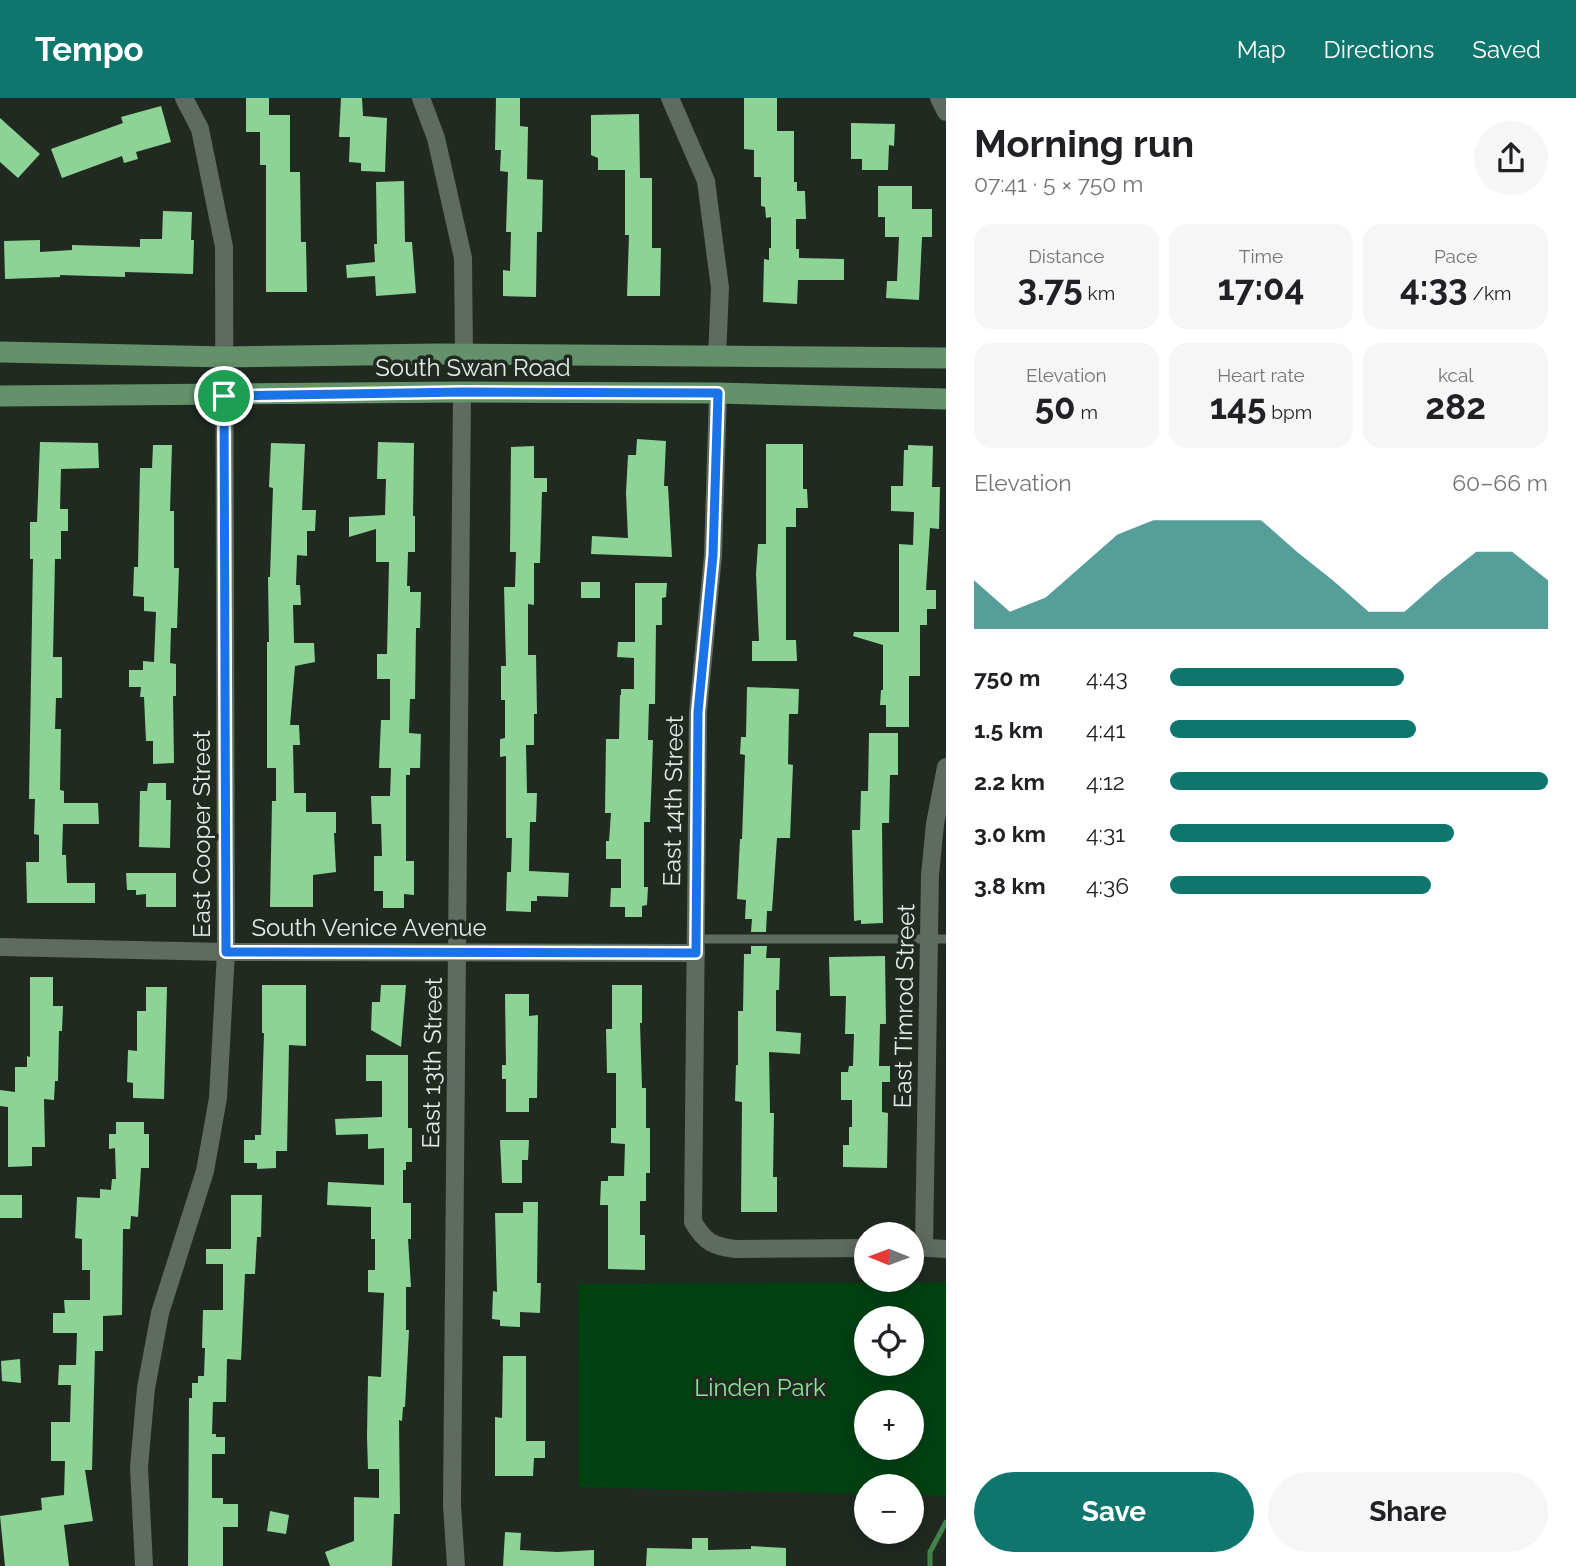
<!DOCTYPE html>
<html lang="en">
<head>
<meta charset="utf-8">
<style>
  :root { --surface:#fff; --page:#f6f6f6; --text:#202124; --muted:#757577; --accent:#0f766e }
  body { margin:0; font-family:Raleway,sans-serif; background:var(--page); color:var(--text); height:100vh; display:flex; flex-direction:column; font-size:26px; white-space:nowrap }
  * { box-sizing:border-box; margin:0 }
  p { font-size:23px; color:var(--muted) }
  .icon { flex:none; width:38px; height:38px; fill:none; stroke:currentColor; stroke-width:2; stroke-linecap:round; stroke-linejoin:round }
  .map { position:relative; flex:1; overflow:hidden }
  .side { display:flex; flex-direction:column; background:var(--surface); width:630px }
  .side>* { flex:none }
  .needle { width:46px; rotate:271deg }
  .fabs { position:absolute; left:854px; top:1124px; display:grid; gap:14px }
  .fabs a { display:grid; place-items:center; width:70px; height:70px; border-radius:50%; background:var(--surface); box-shadow:0 4px 18px #0003; font-size:35px }
  .pin { position:absolute; display:grid; place-items:center; width:60px; height:60px; color:#fff; margin:-30px; border:4px solid #fff; border-radius:50%; box-shadow:0 2px 7px #0007 }
  .round { display:grid; place-items:center; flex:none; width:74px; height:74px; border-radius:37px; background:var(--page) }
  .summary { display:flex; align-items:center; justify-content:space-between; height:119px; padding:0 28px }
  h1 { font-size:38px; font-weight:700; line-height:52px }
  .metrics { display:grid; grid-template-columns:repeat(3,1fr); gap:10px; height:119px; padding:7px 28px }
  .metrics div { display:grid; align-content:center; border-radius:18px; background:var(--page); text-align:center }
  .metrics b { font-size:35px; font-weight:700 }
  .metrics small { font-size:19px; font-weight:400 }
  .metrics p { font-size:19px }
  .chart { height:196px; padding:14px 28px }
  .chart p { display:flex; justify-content:space-between }
  .chart svg { width:100%; height:126px; margin-top:7px; fill:var(--accent); opacity:.7 }
  .button { display:flex; gap:14px; margin-top:auto; padding:14px 28px }
  .button a { flex:1; height:80px; border-radius:42px; background:var(--accent); color:#fff; font-size:28px; font-weight:700; line-height:80px; text-align:center }
  .button a+a { background:var(--page); color:var(--text) }
  ul { padding:0 28px; list-style:none; font-size:23px }
  li { display:grid; grid-template-columns:112px 84px 1fr; align-items:center; height:52px }
  li i { height:18px; border-radius:9px; background:var(--accent) }
  header { display:flex; align-items:center; gap:42px; box-sizing:border-box; height:98px; padding:0 35px; background:var(--accent); color:#fff }
  header strong { font-size:33px }
  nav { display:flex; gap:38px; margin-inline-start:auto; font-size:24px }
  main { display:flex; flex:1; min-height:0 }
  .map>svg:first-child { display:block }
</style>
</head>
<body>
<header>
<strong>Tempo</strong>
<nav><a>Map</a><a>Directions</a><a>Saved</a></nav>
</header>
<main>
<div class="map">
<svg width="946" height="1468" viewBox="0 0 946 1468">
  <rect width="100%" height="100%" fill="#202a21"/>
  <path fill="#004112" fill-rule="evenodd" d="M946 1184V1398L912 1397V1388H866V1396L579 1389 578 1186ZM866 1220H912V1265H866ZM866 1304H912V1349H866Z"/>
  <g fill="none" stroke-linecap="round" stroke-linejoin="round">
    <polyline stroke="#41844b" stroke-width="5" points="930,1468 930,1454 946,1424"/>
  </g>
  <g fill="#8ed396">
    <polygon points="246,0 269,0 269,17 290,17 290,74 300,74 301,144 306,144 307,194 266,194 266,67 260,67 260,34 246,34"/>
    <polygon points="341,0 362,0 363,18 387,20 385,74 361,73 361,65 349,64 350,39 339,39"/>
    <polygon points="496,0 520,0 520,28 528,29 527,81 543,82 542,134 537,134 536,199 503,198 503,172 510,173 511,134 506,134 508,74 500,73 501,52 495,52"/>
    <polygon points="744,0 777,0 777,33 794,33 794,84 797,84 797,93 805,93 806,121 796,121 796,151 799,151 799,160 844,161 844,182 798,182 797,206 763,204 764,161 769,162 769,150 771,150 771,119 766,120 765,109 761,108 761,79 754,79 754,52 744,51"/>
    <polygon points="161,8 171,44 136,54 138,61 124,65 122,58 62,80 51,51 123,25 121,19"/>
    <polygon points="639,16 640,80 652,80 652,150 661,150 660,198 627,198 629,137 625,137 625,72 598,72 598,60 591,57 591,17"/>
    <polygon points="0,20 40,56 18,80 0,64"/>
    <polygon points="851,25 895,26 894,48 889,47 888,72 862,72 862,61 851,61"/>
    <polygon points="404,83 405,144 412,144 416,195 376,198 375,178 347,180 346,167 375,164 374,146 377,146 376,84"/>
    <polygon points="878,88 912,88 912,111 932,111 932,139 922,139 919,202 886,200 887,183 897,183 899,139 885,139 885,119 878,119"/>
    <polygon points="163,113 192,114 191,142 194,142 193,176 125,174 125,179 60,177 60,179 5,181 4,143 40,142 40,154 72,152 72,147 140,149 140,141 162,141"/>
    <polygon points="637,341 666,343 664,388 668,388 672,459 591,456 592,438 628,440 626,395 628,357 636,357"/>
    <polygon points="40,344 98,345 99,370 61,371 60,411 68,411 68,433 61,433 61,461 55,461 53,559 62,559 62,600 56,600 55,631 61,631 60,692 64,693 64,705 98,705 99,726 63,726 62,757 66,757 67,785 95,785 95,805 27,805 26,764 39,764 39,737 34,736 35,701 29,701 33,461 30,461 30,424 37,424"/>
    <polygon points="378,344 414,345 413,418 415,418 415,454 408,454 407,488 410,488 410,494 421,494 420,530 416,530 415,601 410,601 409,635 421,636 420,670 410,670 410,677 406,677 406,763 414,763 414,797 404,796 404,810 383,810 383,793 374,793 374,758 382,758 381,726 372,726 371,698 390,698 391,670 379,670 381,622 390,622 390,581 377,581 377,556 387,556 389,464 376,464 376,431 349,439 349,419 385,417 386,381 377,381"/>
    <polygon points="271,345 305,346 302,412 316,412 315,433 307,433 307,458 297,457 296,487 300,487 301,507 293,507 294,545 314,545 315,564 295,568 290,627 299,627 300,647 293,647 294,695 306,695 306,714 336,714 336,735 334,735 336,774 313,777 313,809 270,809 272,703 276,703 276,670 267,670 267,544 269,544 268,479 270,479 273,390 269,389"/>
    <polygon points="766,346 803,346 803,391 807,391 808,410 796,410 796,429 786,429 786,542 796,542 797,563 752,563 752,543 759,543 756,476 758,446 766,446"/>
    <polygon points="153,347 172,347 170,413 174,413 174,470 179,470 177,530 171,530 170,565 176,566 176,598 173,598 174,665 153,666 153,643 146,643 144,599 140,599 141,589 129,589 129,572 143,572 143,563 154,564 156,514 144,513 144,499 133,498 134,469 138,469 140,370 152,370"/>
    <polygon points="908,347 933,348 932,389 940,389 939,431 930,430 926,492 936,492 936,511 927,511 927,527 920,527 920,578 909,578 909,629 886,629 886,607 880,607 881,592 883,592 883,547 853,538 854,534 899,534 899,446 913,447 914,414 891,413 891,388 903,388 904,352 908,352"/>
    <polygon points="534,348 534,380 547,380 547,394 542,394 540,465 534,465 534,507 528,506 528,557 536,557 537,616 534,616 534,647 526,647 527,695 537,695 536,724 530,724 529,773 569,775 568,799 537,798 537,803 531,803 531,814 506,813 507,774 511,774 512,740 506,740 506,658 500,659 500,641 505,640 505,602 501,602 501,568 506,568 504,489 515,489 516,454 510,454 511,349"/>
    <rect x="581" y="484" width="19" height="16"/>
    <polygon points="635,485 667,485 666,499 662,500 662,527 656,527 655,606 649,606 648,642 653,642 652,673 650,724 644,724 644,789 648,789 647,807 642,808 642,819 625,819 625,809 610,809 611,790 621,790 621,761 606,761 606,743 609,743 611,715 605,715 606,641 619,641 620,597 621,597 621,591 634,591 634,560 617,559 618,544 635,544"/>
    <polygon points="747,589 799,591 798,616 789,616 788,666 793,667 790,740 777,740 772,813 767,813 766,834 751,834 752,821 745,821 746,802 737,801 740,741 742,741 745,657 740,656 741,639 746,639"/>
    <polygon points="869,635 898,635 898,677 890,677 889,725 882,725 883,825 861,826 861,822 854,823 852,732 860,732 861,693 868,693"/>
    <polygon points="148,685 166,685 166,702 171,702 170,750 139,749 140,693 147,693"/>
    <polygon points="126,775 176,775 176,809 146,809 146,796 136,797 136,792 127,792"/>
    <polygon points="751,848 767,848 766,860 780,860 779,892 776,892 776,933 801,935 800,956 769,954 770,1015 774,1015 773,1079 777,1079 777,1114 741,1114 742,1004 735,1003 736,967 738,967 738,913 743,913 744,856 751,856"/>
    <polygon points="885,858 886,926 880,926 879,968 890,968 890,984 882,984 882,1014 888,1015 887,1070 843,1069 843,1047 849,1047 849,1029 852,1029 852,1002 841,1002 841,974 848,974 849,968 853,968 854,936 845,936 846,898 830,898 829,859"/>
    <polygon points="30,879 53,879 53,908 63,908 62,933 59,933 58,983 55,983 54,1002 44,1001 45,1049 32,1049 32,1068 8,1069 8,1009 0,1008 0,992 15,994 15,969 27,969 27,958 30,959"/>
    <polygon points="262,887 306,887 306,948 289,947 287,1053 276,1053 276,1070 257,1071 257,1065 244,1065 244,1042 255,1042 255,1037 261,1037 264,935 262,935"/>
    <polygon points="381,887 406,887 401,949 371,932 372,904 380,904"/>
    <polygon points="612,887 642,887 642,925 640,925 642,990 646,990 646,1030 650,1030 650,1075 646,1075 646,1103 640,1103 640,1137 645,1137 645,1172 608,1171 608,1107 600,1107 601,1083 608,1083 608,1078 624,1078 625,1046 611,1045 611,1030 616,1030 616,975 607,975 606,931 612,931"/>
    <polygon points="146,889 167,889 164,1001 133,1000 133,985 127,984 128,952 137,953 137,913 146,913"/>
    <polygon points="505,896 529,896 529,918 538,917 537,1000 529,1000 529,1014 506,1014 506,981 502,981 502,967 506,967"/>
    <polygon points="366,957 408,957 408,1030 412,1030 412,1064 406,1064 406,1072 403,1072 403,1105 411,1105 411,1141 408,1141 411,1189 406,1189 406,1232 409,1232 405,1309 403,1309 402,1323 399,1322 400,1416 394,1416 392,1468 330,1468 325,1454 354,1443 354,1399 379,1400 379,1371 368,1371 367,1339 368,1278 381,1279 384,1195 368,1194 368,1172 375,1172 375,1141 371,1141 371,1109 327,1107 328,1084 384,1087 384,1050 368,1051 368,1036 336,1037 335,1021 382,1019 382,983 366,983"/>
    <polygon points="116,1024 144,1024 144,1036 149,1036 149,1070 141,1070 138,1119 131,1118 130,1131 123,1131 122,1217 103,1218 103,1253 95,1253 92,1372 85,1372 93,1423 64,1427 69,1468 5,1468 0,1418 42,1412 41,1400 64,1397 65,1363 51,1363 51,1324 70,1324 71,1287 58,1287 59,1267 76,1267 77,1235 53,1235 53,1215 65,1215 64,1202 90,1202 90,1172 82,1172 82,1141 75,1140 77,1099 100,1100 100,1091 111,1092 112,1081 116,1081 115,1050 109,1051 109,1036 116,1036"/>
    <polygon points="500,1042 529,1042 528,1062 522,1062 522,1085 502,1085"/>
    <rect x="0" y="1097" width="22" height="23"/>
    <polygon points="231,1097 262,1097 261,1139 257,1139 255,1176 245,1176 241,1262 227,1261 226,1304 213,1304 212,1336 216,1336 216,1339 225,1339 225,1356 212,1356 212,1400 223,1400 223,1406 238,1406 238,1429 223,1429 223,1468 188,1468 189,1300 192,1300 192,1285 198,1285 198,1278 204,1278 205,1250 202,1250 203,1212 223,1212 223,1166 206,1166 206,1151 231,1151"/>
    <polygon points="523,1104 538,1104 537,1185 541,1185 540,1215 520,1214 520,1229 500,1228 500,1222 492,1221 493,1193 497,1194 495,1115 523,1115"/>
    <polygon points="503,1258 526,1258 526,1343 545,1343 545,1360 534,1360 533,1378 495,1378 495,1319 502,1320"/>
    <polygon points="20,1261 21,1285 2,1283 1,1263"/>
    <polygon points="270,1413 289,1417 286,1436 267,1433"/>
    <polygon points="505,1434 521,1435 520,1452 557,1454 594,1452 594,1468 503,1468"/>
    <polygon points="692,1440 708,1440 708,1452 751,1451 751,1448 786,1450 786,1468 646,1468 647,1450 692,1451"/>
  </g>
  <g fill="none" stroke-linecap="round" stroke-linejoin="round">
    <polyline stroke="#5f6a60" stroke-width="9" points="696,841 946,841"/>
    <g stroke="#5f6a60" stroke-width="18">
      <polyline points="421,0 436,40 463,160 464,257"/>
      <polyline points="670,0 706,83 720,190 717,259"/>
      <polyline points="939,0 946,14"/>
      <path d="M718 295 713 457 698 614 693 1124C705 1144 712 1148 735 1151L866 1150"/>
      <polyline points="0,849 226,854 696,855"/>
      <polyline points="912,1149 946,1151"/>
      <polyline points="924,1149 930,777 935,726 946,669"/>
      <polyline points="144,1468 139,1369 146,1290 160,1215 205,1073 218,1000 226,854 224,149 200,31 184,0"/>
      <polyline points="456,1468 452,1408 462,294"/>
    </g>
    <g stroke="#64916a" stroke-width="21">
      <polyline points="0,254 225,259 437,256 946,260"/>
      <polyline points="0,298 462,294 718,295 946,301"/>
    </g>
  </g>
  <g fill="none" stroke-linecap="round" stroke-linejoin="round">
    <g stroke="#fff" stroke-width="14">
      <polygon id="route" points="463,294 718,295 713,457 698,614 696,855 226,854 224,298"/>
    </g>
    <use href="#route" stroke="#1a73e8" stroke-width="9"/>
  </g>
  <g text-anchor="middle" dominant-baseline="central" stroke-width="7" stroke-linejoin="round" paint-order="stroke">
    <g font-size="24" fill="#e4ebe5" stroke="#202a21">
      <text x="473" y="269">South Swan Road</text>
      <text transform="translate(673 703) rotate(-89)">East 14th Street</text>
      <text transform="translate(201 736) rotate(-90)">East Cooper Street</text>
      <text x="369" y="829">South Venice Avenue</text>
      <text transform="translate(904 908) rotate(-89)">East Timrod Street</text>
      <text transform="translate(432 965) rotate(-89)">East 13th Street</text>
    </g>
    <g font-size="24" fill="#8ae595" stroke="#202a21">
      <text x="760" y="1289">Linden Park</text>
    </g>
  </g>
</svg>
<div class="fabs">
<a><svg class="needle" viewBox="-14 -14 28 28"><path d="M0-13l5 13h-10z" fill="#e53935"/><path d="M0 13l5-13h-10z" fill="#757577"/></svg></a>
<a><svg class="icon" aria-label="locate" viewBox="0 0 24 24"><circle cx="12" cy="12" r="6"/><path d="M12 2v4M12 18v4M2 12h4M18 12h4"/></svg></a>
<a>+</a>
<a>−</a>
</div>
<div class="pin" style="left:224px;top:298px;background:#1e9e55"><svg class="icon" aria-label="arrive" viewBox="0 0 24 24"><path d="M6 21V4h12l-3 4 3 4H6"/></svg></div>
</div>
<section class="side">
<div class="summary"><div><h1>Morning run</h1><p>07:41 · 5 × 750 m</p></div><a class="round"><svg class="icon" aria-label="share" viewBox="0 0 24 24"><path d="M12 15V3M7 8l5-5 5 5M5 13v7h14v-7"/></svg></a></div>
<div class="metrics">
<div><p>Distance</p><b>3.75<small> km</small></b></div>
<div><p>Time</p><b>17:04</b></div>
<div><p>Pace</p><b>4:33<small> /km</small></b></div>
</div>
<div class="metrics">
<div><p>Elevation</p><b>50<small> m</small></b></div>
<div><p>Heart rate</p><b>145<small> bpm</small></b></div>
<div><p>kcal</p><b>282</b></div>
</div>
<div class="chart"><p><span>Elevation</span>60–66 m</p>
<svg viewBox="0 0 160 44" preserveAspectRatio="none"><path d="M0 44V27L10 38L20 33L30 22L40 11L50 6L60 6L70 6L80 6L90 17L100 27L110 38L120 38L130 27L140 17L150 17L160 27V44z"/></svg>
</div>
<ul>
<li><b>750 m</b>4:43<i style="width:62%"></i></li>
<li><b>1.5 km</b>4:41<i style="width:65%"></i></li>
<li><b>2.2 km</b>4:12<i style="width:100%"></i></li>
<li><b>3.0 km</b>4:31<i style="width:75%"></i></li>
<li><b>3.8 km</b>4:36<i style="width:69%"></i></li>
</ul>
<div class="button"><a>Save</a><a>Share</a></div>
</section>
</main>
</body>
</html>
